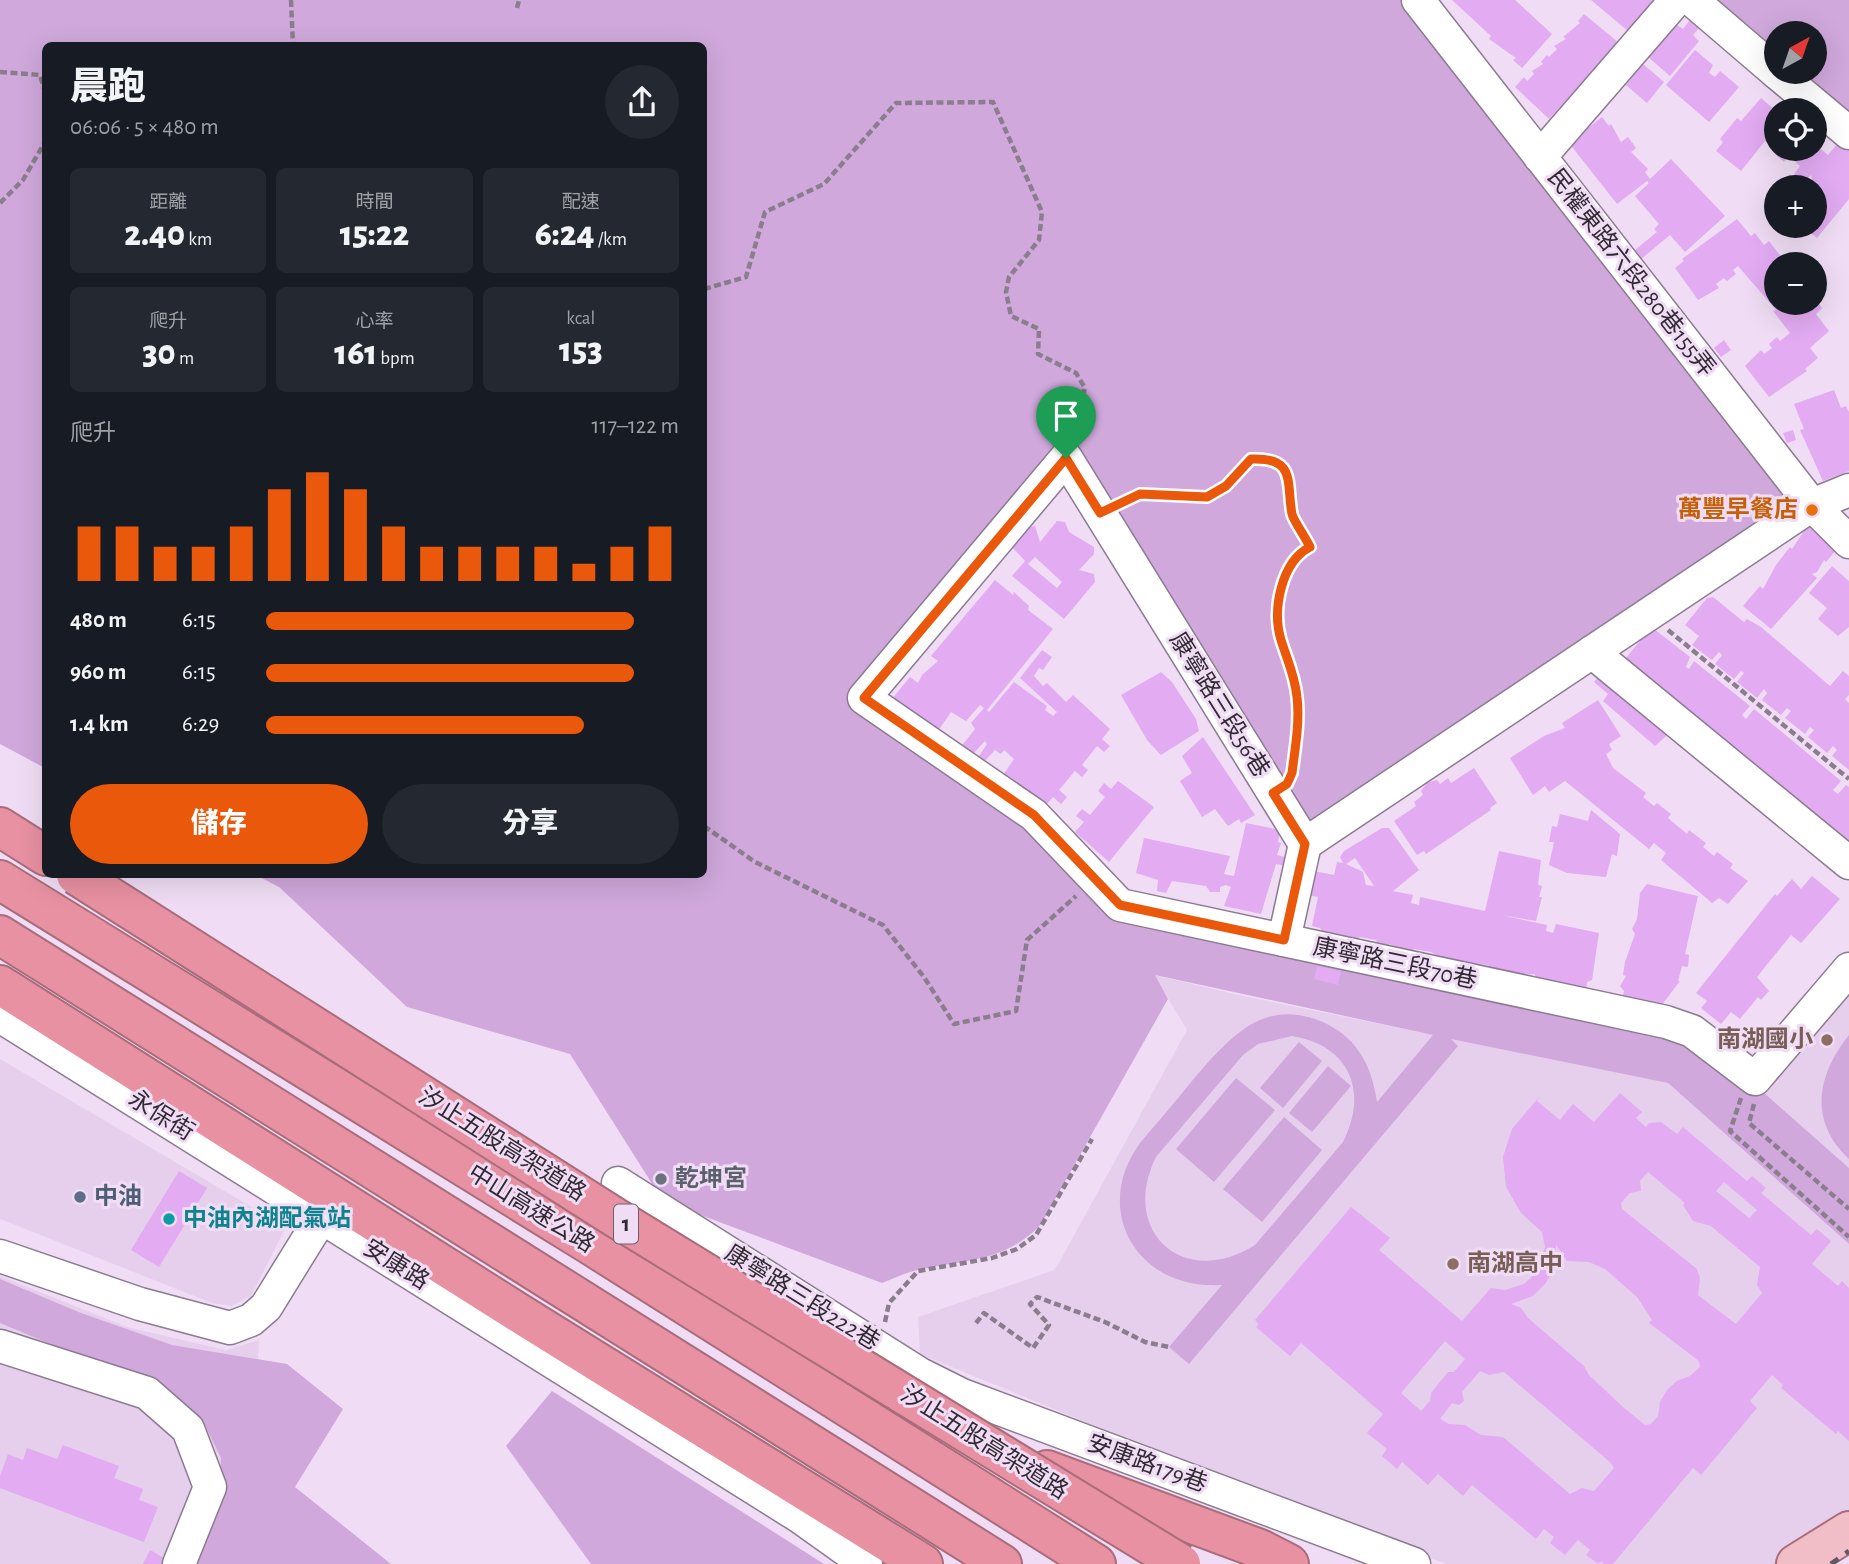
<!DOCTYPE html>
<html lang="zh-TW">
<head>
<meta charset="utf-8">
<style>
  :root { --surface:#171b24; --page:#242831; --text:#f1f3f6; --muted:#9ea1a6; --accent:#ea580c }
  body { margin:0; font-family:"Alegreya Sans","Noto Sans TC",sans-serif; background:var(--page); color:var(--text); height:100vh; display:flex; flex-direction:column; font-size:26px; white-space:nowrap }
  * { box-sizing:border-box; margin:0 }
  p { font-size:23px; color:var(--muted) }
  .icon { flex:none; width:38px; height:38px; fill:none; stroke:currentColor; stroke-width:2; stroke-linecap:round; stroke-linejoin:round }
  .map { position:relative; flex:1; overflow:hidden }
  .side { position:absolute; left:42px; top:42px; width:665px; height:836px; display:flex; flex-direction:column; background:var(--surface); border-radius:10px; box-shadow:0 7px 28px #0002 }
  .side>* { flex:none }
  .needle { width:46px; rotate:40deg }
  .tools { position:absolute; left:1764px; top:21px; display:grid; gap:14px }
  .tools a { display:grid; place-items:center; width:63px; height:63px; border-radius:50%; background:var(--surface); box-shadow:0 7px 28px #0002; font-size:35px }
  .pin { position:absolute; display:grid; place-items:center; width:60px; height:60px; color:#fff; margin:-72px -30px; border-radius:50% 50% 50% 0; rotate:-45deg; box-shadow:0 0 7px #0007 }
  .pin .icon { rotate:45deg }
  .round { display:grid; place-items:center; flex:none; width:74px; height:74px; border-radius:37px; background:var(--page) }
  .head { display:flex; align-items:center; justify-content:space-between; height:119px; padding:0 28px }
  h1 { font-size:38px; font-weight:800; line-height:52px }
  .metrics { display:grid; grid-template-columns:repeat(3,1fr); gap:10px; height:119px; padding:7px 28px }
  .metrics div { display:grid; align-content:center; border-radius:10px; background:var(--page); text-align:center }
  .metrics b { font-size:35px; font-weight:800 }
  .metrics small { font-size:19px; font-weight:400 }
  .metrics p { font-size:19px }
  .chart { height:196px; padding:14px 28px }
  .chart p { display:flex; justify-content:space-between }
  .chart svg { width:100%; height:126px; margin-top:7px; stroke:var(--accent); stroke-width:6 }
  .button { display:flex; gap:14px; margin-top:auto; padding:14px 28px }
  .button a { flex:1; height:80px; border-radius:42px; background:var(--accent); color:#fff; font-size:28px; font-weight:800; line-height:80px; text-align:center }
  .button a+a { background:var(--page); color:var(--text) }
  ul { padding:0 28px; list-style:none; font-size:23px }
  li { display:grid; grid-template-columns:112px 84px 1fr; align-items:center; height:52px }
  li i { height:18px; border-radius:9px; background:var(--accent) }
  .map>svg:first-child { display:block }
</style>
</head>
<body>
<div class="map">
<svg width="1849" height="1564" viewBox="0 0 1849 1564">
  <rect width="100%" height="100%" fill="#f0ddf5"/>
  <g fill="#e6cfed">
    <polygon points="1154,975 1243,996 1668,1083 1849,1244 1849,1518 1775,1564 1447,1564 1329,1522 920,1354 918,1317 1054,1270 1061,1259 1187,1030"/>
    <polygon points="1849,989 1849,1168 1762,1091"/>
    <polygon points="0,1059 286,1227 251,1296 232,1306 212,1303 0,1219"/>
    <polygon points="0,1276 127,1327 226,1350 259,1340 248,1564 0,1564"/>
  </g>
  <g fill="#d0a8dc" fill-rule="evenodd">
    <path d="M0 0H1407L1799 499 1309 826 1093 477 1068 442 1060 444 847 699 1033 830 1119 916 1684 1039 1762 1091 1849 1168V1244L1668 1083 1451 1039 1458 1046 1189 1364 1169 1347 1222 1285C1139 1291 1090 1212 1140 1143 1157 1123 1175 1102 1192 1081 1229 1038 1265 994 1327 1024 1359 1040 1372 1068 1377 1102L1433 1035 1155 975 1168 999 1041 1224C1009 1260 967 1260 923 1269 909 1271 895 1278 882 1283L663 1201 570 1054 407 1007 279 887 256 875H704V46H46L45 768 0 744ZM1292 1036C1349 1045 1369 1091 1343 1142L1255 1245C1184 1290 1119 1232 1156 1157L1243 1055 1258 1044Z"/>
    <polygon points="1712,0 1849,0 1849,116 1797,72 1815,72 1815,33 1776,33 1776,54"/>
    <path d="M1849 1035V1159C1808 1121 1817 1075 1849 1035Z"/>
    <polygon points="1299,1042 1322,1061 1283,1108 1260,1088"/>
    <polygon points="1328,1066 1351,1086 1312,1132 1289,1113"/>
    <polygon points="1236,1078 1275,1110 1214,1182 1176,1149"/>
    <polygon points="1284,1117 1322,1150 1262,1222 1223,1189"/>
    <polygon points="0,1279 81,1313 172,1345 287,1364 343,1409 295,1487 391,1564 190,1564 220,1503 221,1458 203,1421 173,1395 0,1323"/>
    <polygon points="552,1391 824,1564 591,1564 506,1446"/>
  </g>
  <g fill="#e2abf2" fill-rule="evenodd">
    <polygon points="1452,0 1515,0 1552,34 1522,68 1513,60 1516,58 1489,39 1491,36"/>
    <polygon points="1591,0 1651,0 1659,6 1634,36"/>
    <polygon points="1584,14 1619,43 1549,119 1515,87 1524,77 1527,81 1534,74 1532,71 1543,64 1541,62 1547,55 1549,57 1557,49 1554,46 1566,39 1563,37 1580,23 1578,21"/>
    <polygon points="1690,20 1699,28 1693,35 1699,41 1670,76 1648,57 1676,24 1683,29"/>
    <polygon points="1695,50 1713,65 1709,73 1715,77 1720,71 1739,87 1709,122 1666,85"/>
    <polygon points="1643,64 1664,82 1647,103 1626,85"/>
    <polygon points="1761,98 1776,111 1776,148 1765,141 1741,171 1716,151 1723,142 1720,139 1737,118 1741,121"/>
    <polygon points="1602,117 1609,126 1611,124 1621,142 1628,137 1636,148 1631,152 1648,169 1645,172 1650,179 1671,159 1725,216 1685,252 1670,235 1641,259 1635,250 1657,232 1654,229 1659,224 1635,196 1649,183 1647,181 1617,204 1569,143"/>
    <polygon points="1839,142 1849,150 1849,199 1817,238 1802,226 1815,226 1815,191 1819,186 1813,183 1811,175 1804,183 1794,174 1800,166 1789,156 1784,162 1774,153 1777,149 1815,149 1815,144 1828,155"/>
    <polygon points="1737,219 1751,236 1755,233 1764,245 1769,241 1783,259 1779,261 1782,264 1776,264 1776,303 1815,303 1815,298 1822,308 1816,314 1829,331 1810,348 1818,358 1805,369 1807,371 1769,397 1745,366 1761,350 1764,354 1772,348 1769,344 1777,337 1780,341 1790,333 1773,311 1776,310 1738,266 1733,270 1736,274 1727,281 1724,278 1716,284 1719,288 1698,300 1675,268 1684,261 1682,259"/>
    <polygon points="1724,340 1731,350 1721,357 1714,348"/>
    <polygon points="1834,390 1841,408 1846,406 1849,412 1849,471 1823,481 1800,430 1804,429 1794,404"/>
    <polygon points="1793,430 1796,440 1787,443 1783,433"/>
    <path d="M1057 521 1065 522 1069 532 1094 547V554L1079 570 1094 574 1095 582 1064 619 1012 576 1025 561 1012 547 1027 528 1035 526 1040 542ZM1035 557 1062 582 1057 588 1028 564Z"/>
    <polygon points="1808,525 1837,549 1826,562 1824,560 1817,572 1812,574 1817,578 1771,629 1743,606 1760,586 1763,589 1776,565 1790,547 1792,549"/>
    <polygon points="1832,566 1849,581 1849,627 1838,636 1818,619 1827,608 1809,593"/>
    <polygon points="995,580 1013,595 1014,592 1029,606 1028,610 1053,629 987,710 989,712 1014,682 1047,706 1045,710 1053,716 1057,712 1020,678 1042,650 1052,657 1043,670 1039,668 1034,676 1043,686 1047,683 1066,702 1073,695 1110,729 1102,739 1110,746 1104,752 1097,746 1082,765 1088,770 1082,777 1075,771 1059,790 1067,797 1061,804 1053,797 1044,807 1012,779 1010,782 1001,778 1014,759 1004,750 1001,754 995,750 983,763 977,759 987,744 985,741 972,755 960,748 975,729 971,723 984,708 980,705 966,721 951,712 938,731 892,699 910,677 918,683 922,675 938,661 931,656"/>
    <polygon points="1713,597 1744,622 1747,619 1761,627 1830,686 1843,671 1849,676 1849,695 1845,699 1849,703 1849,770 1832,756 1837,750 1833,746 1827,753 1808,737 1814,730 1810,727 1805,734 1785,718 1791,711 1787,708 1781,715 1762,700 1767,693 1764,689 1757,698 1737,682 1744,673 1741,671 1734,679 1715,664 1722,655 1719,652 1712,660 1692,645 1699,636 1685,625 1707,598"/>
    <polygon points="1654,629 1690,657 1686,667 1689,669 1694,661 1750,706 1742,715 1746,719 1754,709 1841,781 1833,790 1838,794 1846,785 1849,787 1849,845 1622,663 1644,636"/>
    <polygon points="1605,669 1675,728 1655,746 1603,701 1608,694 1594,682"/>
    <polygon points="1161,672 1172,682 1196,719 1199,731 1161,755 1147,740 1121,695"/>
    <polygon points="1598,700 1621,736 1609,744 1612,750 1606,754 1613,768 1646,793 1643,797 1654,806 1657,803 1671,814 1668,818 1687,834 1689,830 1706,843 1703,847 1714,856 1717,852 1733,864 1730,868 1748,881 1728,904 1719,898 1712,903 1661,860 1666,853 1654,843 1649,849 1565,781 1549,792 1545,786 1533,795 1510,758 1544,736 1565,728 1562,723"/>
    <polygon points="1203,737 1255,815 1241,823 1239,819 1228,826 1215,809 1202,817 1180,781 1192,773 1182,756"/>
    <polygon points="1474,768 1497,803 1490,808 1491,810 1426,854 1424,851 1417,855 1394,821 1416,806 1414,802 1423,795 1421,791 1427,783 1437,780 1440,784 1448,778 1451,783"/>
    <polygon points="1118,781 1154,807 1109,862 1075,832 1084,822 1076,816 1082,809 1090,815 1105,797 1098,791 1104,783 1111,789"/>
    <polygon points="1591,810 1620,834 1617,856 1612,854 1606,877 1567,873 1549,865 1554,842 1549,842 1552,826 1557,827 1560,814 1588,821"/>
    <polygon points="1246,823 1280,830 1278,842 1281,843 1277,855 1289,858 1287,866 1276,864 1261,914 1224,906 1231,887 1226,885 1220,887 1220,892 1210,892 1206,886 1172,881 1166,893 1157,891 1158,880 1136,873 1144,838 1230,856 1224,874 1234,876"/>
    <path d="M1382 828H1389L1419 870 1393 891 1413 895 1411 903 1419 905 1420 897 1485 911 1499 851 1541 860 1538 885 1542 886 1539 897H1542L1536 921 1501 915 1547 925 1546 931 1553 933 1556 924 1599 933 1592 980 1587 982 1586 992 1536 982 1535 974 1522 975 1499 971 1487 965 1443 959 1431 952 1414 949 1411 952 1389 944 1388 947 1378 945 1376 940 1360 937 1355 940 1323 933 1320 928 1312 926 1318 897 1308 895 1314 871 1334 875 1337 862 1343 863 1340 857 1344 851ZM1355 858 1374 886 1366 885 1363 872 1346 864Z"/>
    <polygon points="1812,876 1840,899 1801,943 1791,935 1757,977 1769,991 1761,1000 1758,997 1740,1019 1731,1012 1721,1024 1701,1008 1707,1001 1696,993 1775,894 1777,896 1792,879 1801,889"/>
    <polygon points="1647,884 1698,896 1685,954 1689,955 1688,967 1682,966 1678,981 1680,981 1661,1006 1622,999 1624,991 1620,986 1626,976 1623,975 1625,962 1635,934 1632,929 1637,919 1640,893"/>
    <polygon points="1317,966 1341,971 1338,985 1314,979"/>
    <path d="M1620 1093 1642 1112 1636 1118 1646 1127 1649 1123 1661 1122 1677 1134 1683 1127 1747 1181 1752 1176 1766 1188 1761 1193 1811 1235 1817 1229 1831 1241 1812 1264 1838 1286 1842 1281 1849 1288V1441L1838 1431 1836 1434 1781 1388 1783 1385 1772 1375 1750 1401 1757 1408 1701 1475 1693 1468 1613 1564H1602L1604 1562 1597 1563 1586 1555 1590 1550 1578 1540 1565 1555 1550 1543 1554 1537 1544 1529 1536 1539 1472 1485 1463 1496 1438 1474 1428 1485 1402 1462 1397 1469 1382 1456 1387 1449 1367 1433 1383 1414 1301 1343 1290 1356 1256 1327 1259 1324 1255 1320 1351 1207 1390 1238 1379 1250 1462 1321 1491 1288 1505 1290 1524 1284 1539 1270 1545 1247 1542 1232 1521 1213 1506 1187 1503 1157 1512 1129 1540 1096 1537 1101 1560 1120 1573 1104 1594 1122ZM1648 1172 1685 1203 1683 1205 1693 1221 1711 1226 1760 1267 1757 1285 1762 1293 1736 1324 1698 1295 1700 1278 1697 1269 1622 1209 1621 1203 1630 1193 1641 1191 1640 1181ZM1724 1182 1757 1210 1749 1218 1716 1191ZM1556 1245 1567 1261 1589 1262 1605 1269 1637 1297 1652 1320 1649 1323 1699 1361 1700 1367 1690 1376 1677 1381 1667 1390 1660 1402 1658 1416 1651 1424 1645 1425 1624 1408 1589 1375 1584 1366 1528 1318 1521 1308 1511 1304 1533 1296 1546 1283 1554 1268ZM1445 1341 1465 1359 1454 1372H1448L1431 1393 1430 1401 1421 1411 1401 1393ZM1480 1371 1489 1375 1504 1372 1610 1462 1614 1468 1594 1491 1582 1488 1570 1494 1503 1437 1481 1435 1465 1425 1449 1424 1440 1419 1452 1403 1459 1405 1464 1401 1462 1392Z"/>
    <polygon points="179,1171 207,1188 159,1267 131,1250"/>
    <polygon points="63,1445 119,1466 114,1478 143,1489 139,1500 158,1507 144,1542 0,1488 0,1476 8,1454 23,1460 27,1448 57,1459"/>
    <polygon points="150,1550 169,1561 167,1564 143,1564"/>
  </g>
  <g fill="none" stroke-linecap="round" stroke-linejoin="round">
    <g stroke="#8b7b90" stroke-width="35">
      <g id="minor">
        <polyline points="1418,0 1812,505 1849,542"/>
        <polyline points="1692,0 1776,72"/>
        <polyline points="1776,72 1849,133"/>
        <polyline points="1540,157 1676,0"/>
        <polyline points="1592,652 1849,863"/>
        <polyline points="1305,844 1066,458 864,698 1034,815 1120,905 1666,1022 1692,1031 1755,1079 1849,969"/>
        <polyline points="1305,844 1812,505 1849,490"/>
        <polyline points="1284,940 1305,844"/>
        <polyline points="0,1016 800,1517 866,1564"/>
        <polyline points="618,1183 920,1374 962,1395 1414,1564"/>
        <polyline points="0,1256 140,1304 230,1328 251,1320 266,1307 321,1218"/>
        <polyline points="0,1346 147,1393 188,1429 210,1487 179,1564"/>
      </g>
    </g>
    <g stroke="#a86d7b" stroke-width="42">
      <polyline id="major" points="1796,1564 1849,1531"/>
    </g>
    <g stroke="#a86d7b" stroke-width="42">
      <g id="highway">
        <polyline points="0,827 46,856"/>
        <polyline points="0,880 589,1244 1096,1564"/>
        <polyline points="0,935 1002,1564"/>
        <polyline points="0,985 517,1312 923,1564"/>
        <polyline points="1047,1470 1260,1549 1289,1564"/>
      </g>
    </g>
    <g stroke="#8a7d8d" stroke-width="4.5" stroke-dasharray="7 3.5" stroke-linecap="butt">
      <polyline points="291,0 293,46"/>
      <polyline points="517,8 519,0"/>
      <polyline points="0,72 40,75 46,95"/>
      <polyline points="0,203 23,180 46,140"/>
      <polyline points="704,289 746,277 765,212 824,184 896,103 993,102 1042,212 1039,240 1009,277 1006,292 1011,316 1039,329 1038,354 1076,373 1085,388 1073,433"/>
      <path d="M1123 501C1149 486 1183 508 1210 496 1227 487 1237 472 1251 459 1297 456 1286 484 1292 514 1293 520 1306 539 1310 547 1281 562 1273 610 1281 639 1287 659 1294 675 1297 696 1301 720 1295 748 1292 772"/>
      <polyline points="1668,630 1849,779"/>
      <polyline points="704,826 755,862 883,925 924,977 954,1024 1016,1011 1027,940 1076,896"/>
      <polyline points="1741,1098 1730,1131 1849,1237"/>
      <polyline points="1754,1104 1749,1123 1849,1209"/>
      <polyline points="885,1322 889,1303 918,1271 992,1258 1017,1249 1036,1235 1092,1139"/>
      <polyline points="976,1323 984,1313 1033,1348 1049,1325 1030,1304 1037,1297 1105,1322 1145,1342 1169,1347"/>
    </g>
    <use href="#minor" stroke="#fff" stroke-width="32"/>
    <use href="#major" stroke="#f1bdc7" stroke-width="38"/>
    <use href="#highway" stroke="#e891a2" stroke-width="38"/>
    <polyline stroke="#625865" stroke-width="5" stroke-dasharray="9 9" stroke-linecap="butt" points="1831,1564 1849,1551"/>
    <g stroke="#a86d7b" stroke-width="42" stroke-linecap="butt">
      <polyline id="highway-bridge" points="76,875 616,1218 1181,1564"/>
    </g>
    <use href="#highway-bridge" stroke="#e891a2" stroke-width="38"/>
  </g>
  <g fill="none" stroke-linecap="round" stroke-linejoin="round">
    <g stroke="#fff" stroke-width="14">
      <path id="route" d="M1066 458 1100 513 1140 494 1207 497 1226 486 1251 459C1297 457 1286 483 1292 514 1293 520 1306 538 1310 547 1281 562 1272 610 1281 640 1287 659 1295 676 1297 697 1300 722 1295 749 1292 773L1287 784 1273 793 1305 844 1284 940 1120 905 1034 815 864 698Z"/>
    </g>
    <use href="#route" stroke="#ea580c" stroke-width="9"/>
  </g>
  <circle fill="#e8710a" stroke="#f0ddf5" stroke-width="2.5" cx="1812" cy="510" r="7"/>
  <g fill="#8d6e63" stroke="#f0ddf5" stroke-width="2.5">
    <circle cx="1827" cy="1040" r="7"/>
    <circle cx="1453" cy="1264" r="7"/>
  </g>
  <circle fill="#6b7280" stroke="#f0ddf5" stroke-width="2.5" cx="661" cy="1179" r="7"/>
  <circle fill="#5c6f8a" stroke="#f0ddf5" stroke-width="2.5" cx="80" cy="1197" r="7"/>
  <circle fill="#0f9aa8" stroke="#f0ddf5" stroke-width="2.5" cx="169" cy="1219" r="7"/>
  <g text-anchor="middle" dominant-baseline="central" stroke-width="6" stroke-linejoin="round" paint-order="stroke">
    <rect fill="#f0ddf5" stroke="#6a606d" stroke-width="2" x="614" y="1204.5" width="24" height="39" rx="5"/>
    <g font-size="23" font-weight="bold" fill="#312a33">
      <text x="626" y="1224">1</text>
    </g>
    <g font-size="24" fill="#312a33" stroke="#f0ddf5">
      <text transform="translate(1631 273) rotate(52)">民權東路六段280巷155弄</text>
      <text transform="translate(1219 705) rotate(58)">康寧路三段56巷</text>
      <text transform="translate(1395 964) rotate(12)">康寧路三段70巷</text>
      <text transform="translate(161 1116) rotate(32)">永保街</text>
      <text transform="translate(502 1145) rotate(32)">汐止五股高架道路</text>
      <text transform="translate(531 1209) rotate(32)">中山高速公路</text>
      <text transform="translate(396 1265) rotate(32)">安康路</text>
      <text transform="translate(802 1298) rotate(32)">康寧路三段222巷</text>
      <text transform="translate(984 1443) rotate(32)">汐止五股高架道路</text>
      <text transform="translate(1147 1464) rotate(20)">安康路179巷</text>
    </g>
    <g font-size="24" font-weight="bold" fill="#c56008" stroke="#f0ddf5" text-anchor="end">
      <text x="1798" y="510">萬豐早餐店</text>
    </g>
    <g font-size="24" font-weight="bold" fill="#785e54" stroke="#f0ddf5" text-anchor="end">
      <text x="1813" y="1040">南湖國小</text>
      <text x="1467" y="1264" text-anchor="start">南湖高中</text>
    </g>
    <g font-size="24" font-weight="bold" fill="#5b616d" stroke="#f0ddf5" text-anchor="start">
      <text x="675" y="1179">乾坤宮</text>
    </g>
    <g font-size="24" font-weight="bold" fill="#4e5e75" stroke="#f0ddf5" text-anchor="start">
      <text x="94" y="1197">中油</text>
    </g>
    <g font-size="24" font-weight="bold" fill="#0d838f" stroke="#f0ddf5" text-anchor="start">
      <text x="183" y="1219">中油內湖配氣站</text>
    </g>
  </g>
</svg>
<div class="tools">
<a><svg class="needle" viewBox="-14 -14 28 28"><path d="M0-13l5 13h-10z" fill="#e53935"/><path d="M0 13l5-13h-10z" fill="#9ea1a6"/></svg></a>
<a><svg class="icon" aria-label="locate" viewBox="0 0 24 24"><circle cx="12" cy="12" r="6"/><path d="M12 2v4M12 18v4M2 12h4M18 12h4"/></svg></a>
<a>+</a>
<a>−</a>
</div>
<div class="pin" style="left:1066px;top:458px;background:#1e9e55"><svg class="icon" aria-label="arrive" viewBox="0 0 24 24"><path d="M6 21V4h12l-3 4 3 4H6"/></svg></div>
<section class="side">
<div class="head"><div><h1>晨跑</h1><p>06:06 · 5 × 480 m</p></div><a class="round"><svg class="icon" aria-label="share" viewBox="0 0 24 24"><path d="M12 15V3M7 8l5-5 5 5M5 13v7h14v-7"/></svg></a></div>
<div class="metrics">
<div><p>距離</p><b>2.40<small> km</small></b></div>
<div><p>時間</p><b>15:22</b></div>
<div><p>配速</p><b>6:24<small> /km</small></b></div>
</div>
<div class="metrics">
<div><p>爬升</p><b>30<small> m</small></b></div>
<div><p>心率</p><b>161<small> bpm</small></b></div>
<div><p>kcal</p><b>153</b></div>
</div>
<div class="chart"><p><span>爬升</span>117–122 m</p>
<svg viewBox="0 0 160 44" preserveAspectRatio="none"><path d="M5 44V25M15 44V25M25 44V32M35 44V32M45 44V25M55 44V12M65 44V6M75 44V12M85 44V25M95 44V32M105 44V32M115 44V32M125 44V32M135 44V38M145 44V32M155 44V25"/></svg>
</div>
<ul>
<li><b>480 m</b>6:15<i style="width:89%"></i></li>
<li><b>960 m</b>6:15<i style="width:89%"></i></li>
<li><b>1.4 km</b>6:29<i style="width:77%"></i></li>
</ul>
<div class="button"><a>儲存</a><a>分享</a></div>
</section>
</div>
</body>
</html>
